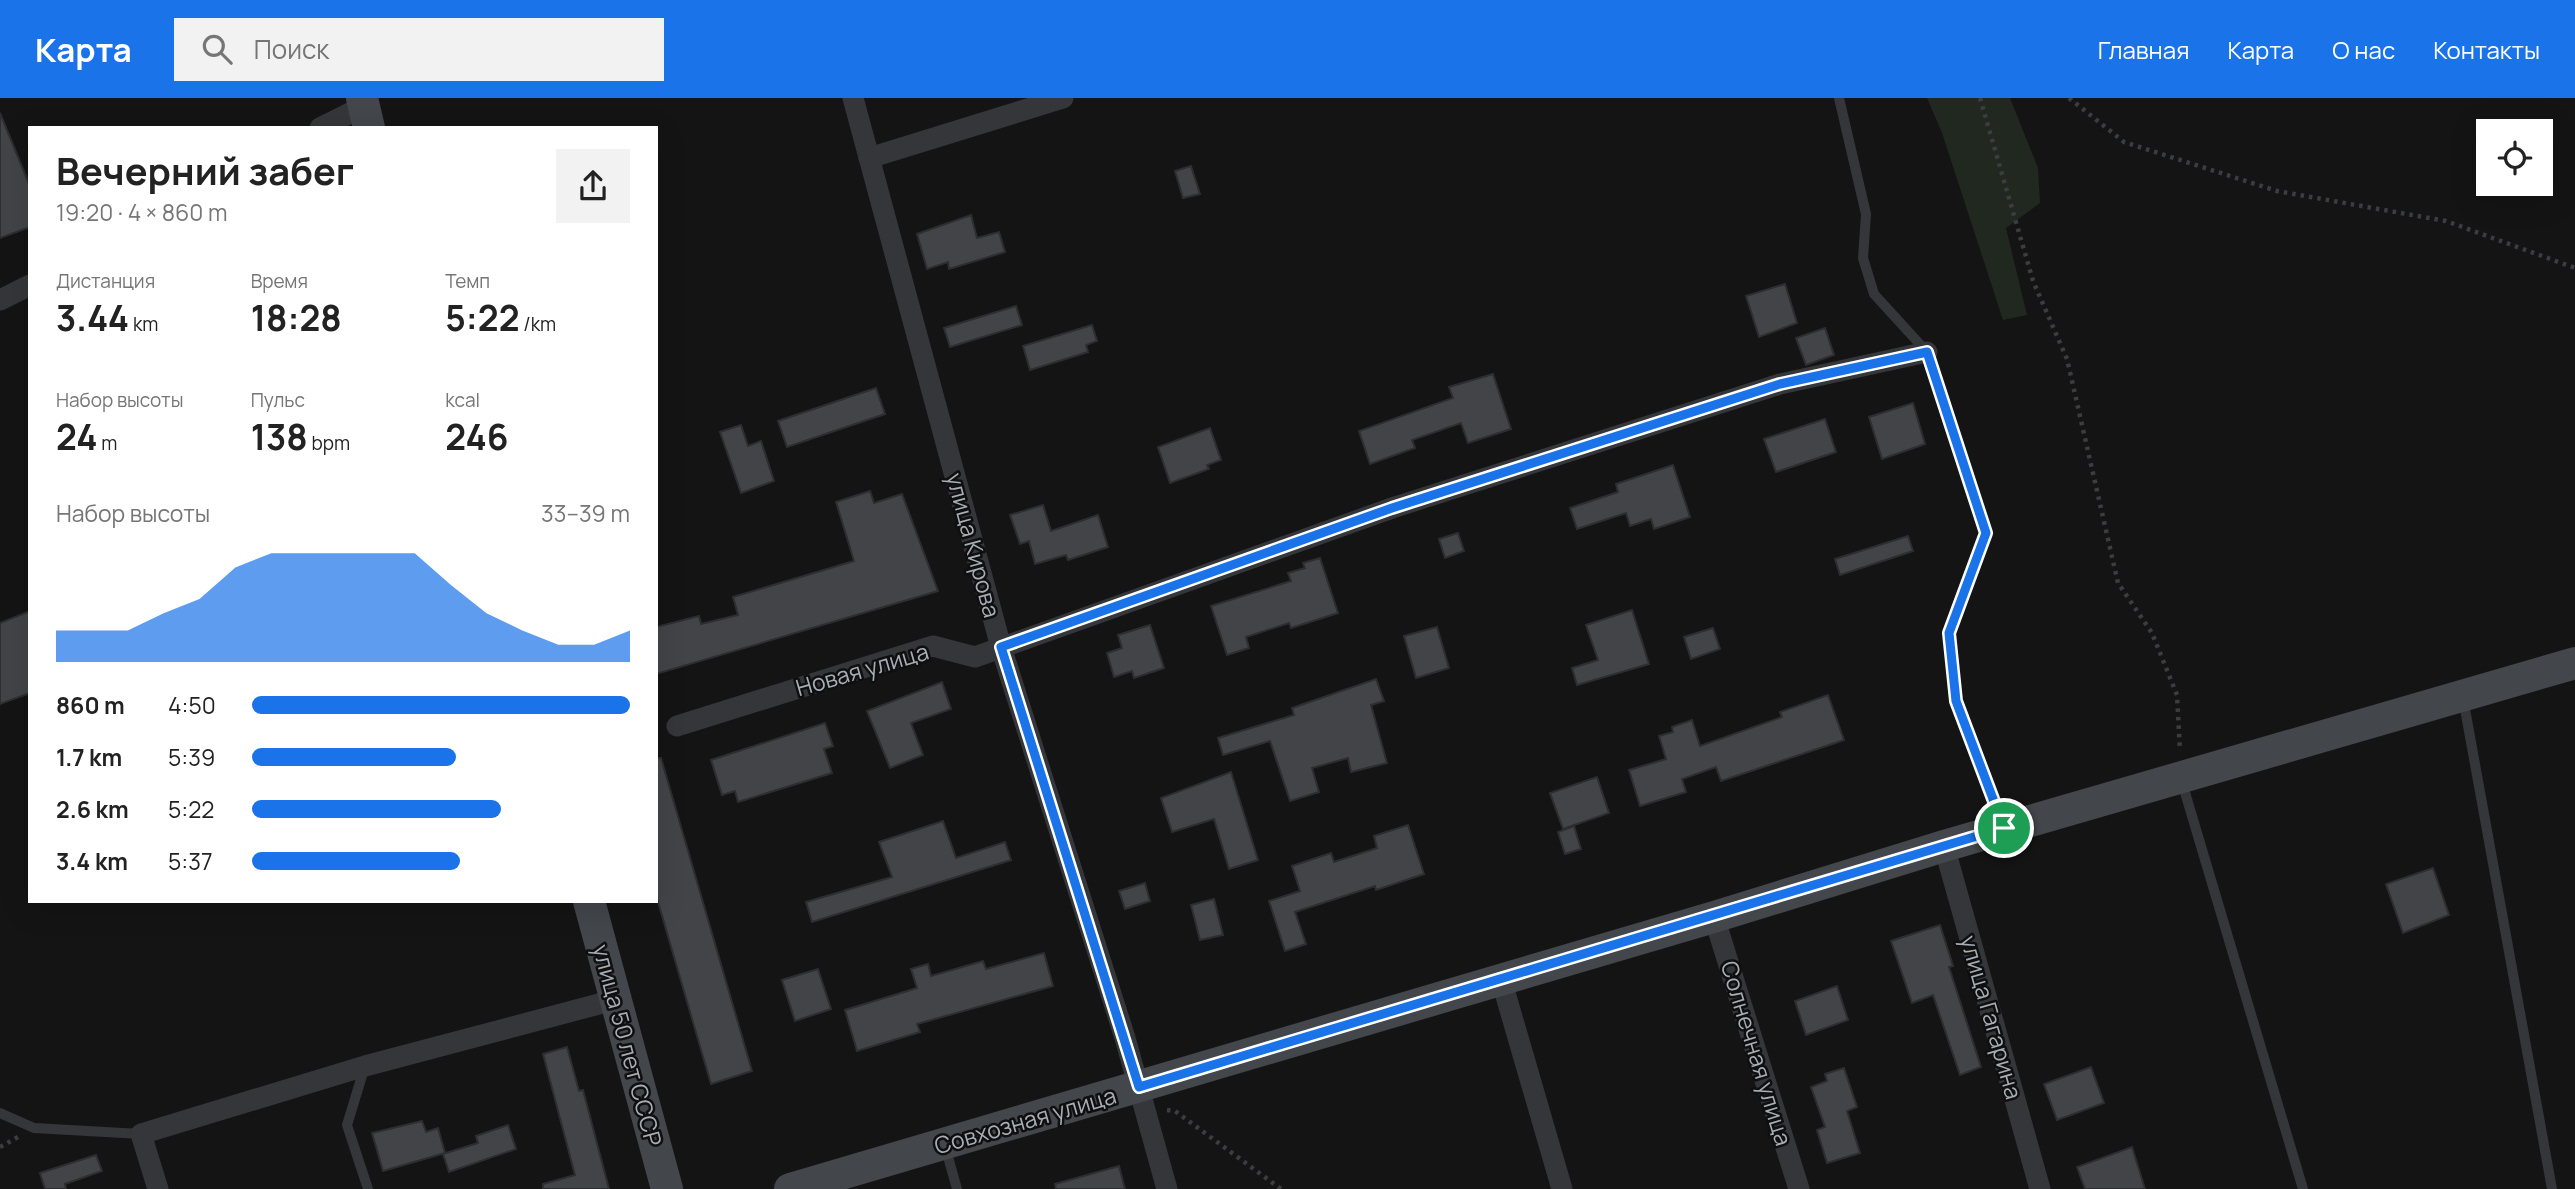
<!DOCTYPE html>
<html lang="ru">
<head>
<meta charset="utf-8">
<style>
  :root { --surface:#fff; --page:#f2f2f2; --text:#222; --muted:#767676; --accent:#1a73e8 }
  body { margin:0; font-family:Manrope,sans-serif; background:var(--page); color:var(--text); height:100vh; display:flex; flex-direction:column; font-size:26px; white-space:nowrap }
  * { box-sizing:border-box; margin:0 }
  p { font-size:23px; color:var(--muted) }
  .icon { flex:none; width:38px; height:38px; fill:none; stroke:currentColor; stroke-width:2; stroke-linecap:round; stroke-linejoin:round }
  .map { position:relative; flex:1; overflow:hidden }
  .side { position:absolute; left:28px; top:28px; width:630px; height:777px; display:flex; flex-direction:column; background:var(--surface); border-radius:0px; box-shadow:0 7px 28px #0002 }
  .side>* { flex:none }
  .buttons { position:absolute; left:2476px; top:21px; display:grid; gap:14px }
  .buttons a { display:grid; place-items:center; width:77px; height:77px; border-radius:0px; background:var(--surface); box-shadow:0 7px 28px #0002; font-size:35px }
  .pin { position:absolute; display:grid; place-items:center; width:60px; height:60px; color:#fff; margin:-30px; border:4px solid #fff; border-radius:50%; box-shadow:0 2px 7px #0007 }
  .round { display:grid; place-items:center; flex:none; width:74px; height:74px; border-radius:0px; background:var(--page) }
  .overview { display:flex; align-items:center; justify-content:space-between; height:119px; padding:0 28px }
  h1 { font-size:38px; font-weight:700; line-height:52px }
  .stats { display:grid; grid-template-columns:repeat(3,1fr); gap:10px; height:119px; padding:7px 28px }
  .stats div { display:grid; align-content:center }
  .stats b { font-size:35px; font-weight:700 }
  .stats small { font-size:19px; font-weight:400 }
  .stats p { font-size:19px }
  .chart { height:196px; padding:14px 28px }
  .chart p { display:flex; justify-content:space-between }
  .chart svg { width:100%; height:126px; margin-top:7px; fill:var(--accent); opacity:.7 }
  ul { padding:0 28px; list-style:none; font-size:23px }
  li { display:grid; grid-template-columns:112px 84px 1fr; align-items:center; height:52px }
  li i { height:18px; border-radius:9px; background:var(--accent) }
  header { display:flex; align-items:center; gap:42px; box-sizing:border-box; height:98px; padding:0 35px; background:var(--accent); color:#fff }
  header strong { font-size:33px }
  nav { display:flex; gap:38px; margin-inline-start:auto; font-size:24px }
  .search { width:490px; height:63px; background:var(--page); display:flex; align-items:center; gap:18px; box-sizing:border-box; padding:0 24px; border-radius:0px; color:var(--muted); font-size:26px }
  .map>svg:first-child { display:block }
</style>
</head>
<body>
<header>
<strong>Карта</strong>
<div class="search"><svg class="icon" aria-label="search" viewBox="0 0 24 24"><circle cx="10" cy="10" r="6"/><path d="M15 15l6 6"/></svg>Поиск</div>
<nav><a>Главная</a><a>Карта</a><a>О нас</a><a>Контакты</a></nav>
</header>
<div class="map">
<svg width="2575" height="1091" viewBox="0 0 2575 1091">
  <rect width="100%" height="100%" fill="#141415"/>
  <polygon fill="#202820" points="1927,0 2010,0 2038,70 2040,105 2006,130 2027,217 2003,222 1942,35"/>
  <g fill="#434448" stroke="#2e2e31" stroke-width="2">
    <polygon points="0,15 30,88 30,129 0,140"/>
    <polygon points="1191,68 1200,96 1183,100 1175,73"/>
    <polygon points="971,117 977,140 999,134 1005,154 949,171 948,164 927,171 917,136"/>
    <polygon points="1785,186 1797,225 1759,239 1746,198"/>
    <polygon points="1016,208 1022,227 950,249 944,230"/>
    <polygon points="1092,227 1097,243 1086,247 1088,254 1030,272 1023,248"/>
    <polygon points="1825,230 1834,257 1806,267 1796,240"/>
    <polygon points="1493,276 1511,331 1468,345 1461,325 1412,342 1415,350 1370,366 1359,333 1453,300 1449,289"/>
    <polygon points="876,290 885,316 787,349 778,323"/>
    <polygon points="1913,305 1925,346 1882,361 1869,319"/>
    <polygon points="1825,321 1836,354 1776,374 1764,341"/>
    <polygon points="741,327 748,348 761,343 774,383 741,395 720,334"/>
    <polygon points="1210,330 1221,362 1207,367 1209,371 1170,385 1158,349"/>
    <polygon points="1673,367 1690,419 1654,431 1651,421 1630,428 1626,415 1577,431 1570,410 1618,394 1616,386"/>
    <polygon points="870,393 874,405 902,396 938,493 656,576 656,529 699,518 701,526 738,517 733,499 854,463 836,404"/>
    <polygon points="1043,407 1051,433 1098,417 1108,449 1068,462 1066,457 1035,466 1029,443 1020,446 1010,417"/>
    <polygon points="1458,435 1464,453 1445,460 1439,441"/>
    <polygon points="1908,438 1913,453 1840,477 1835,461"/>
    <polygon points="1320,460 1338,515 1291,530 1289,525 1246,539 1249,550 1227,557 1211,508 1291,483 1288,475 1305,470 1303,465"/>
    <polygon points="1632,512 1649,566 1577,587 1572,570 1598,562 1586,527"/>
    <polygon points="30,513 30,595 0,606 0,525"/>
    <polygon points="1150,527 1164,570 1134,580 1132,573 1114,579 1107,555 1122,550 1118,537"/>
    <polygon points="1437,529 1449,570 1416,580 1404,538"/>
    <polygon points="1713,530 1720,551 1691,561 1684,539"/>
    <polygon points="1376,581 1384,603 1371,607 1387,665 1351,674 1348,660 1312,670 1319,694 1290,703 1270,643 1223,657 1218,640 1294,617 1292,610"/>
    <polygon points="942,584 951,611 911,625 923,657 890,670 867,613"/>
    <polygon points="1828,597 1844,642 1721,683 1716,669 1682,681 1686,694 1640,708 1629,672 1666,661 1659,638 1673,634 1672,629 1692,622 1700,648 1782,619 1780,614"/>
    <polygon points="825,625 833,648 824,651 832,675 738,704 735,693 722,697 711,662"/>
    <polygon points="656,660 661,660 752,973 711,986 656,797"/>
    <polygon points="1231,674 1258,762 1229,771 1214,721 1172,734 1161,700"/>
    <polygon points="1597,679 1609,715 1563,731 1550,695"/>
    <polygon points="943,723 956,760 1005,744 1011,762 812,824 806,804 892,779 879,744"/>
    <polygon points="1408,727 1424,776 1376,792 1375,788 1295,814 1306,846 1285,853 1269,803 1300,793 1292,768 1331,755 1334,764 1377,750 1374,738"/>
    <polygon points="1574,728 1581,751 1565,756 1558,734"/>
    <polygon points="2433,770 2449,817 2403,835 2386,786"/>
    <polygon points="1145,785 1150,803 1125,811 1119,793"/>
    <polygon points="1214,801 1223,837 1200,842 1191,807"/>
    <polygon points="1940,827 1953,868 1949,869 1981,969 1960,977 1933,897 1912,905 1891,843"/>
    <polygon points="1044,855 1053,888 917,926 920,934 857,953 845,912 917,890 911,871 928,866 931,878 983,863 986,871"/>
    <polygon points="818,871 831,911 795,923 782,882"/>
    <polygon points="1837,888 1848,922 1806,937 1795,903"/>
    <polygon points="567,949 579,993 583,992 609,1091 543,1091 543,1086 575,1077 543,956"/>
    <polygon points="2091,969 2104,1005 2057,1022 2044,986"/>
    <polygon points="1844,970 1857,1009 1847,1013 1860,1055 1827,1065 1817,1032 1825,1029 1811,989 1827,983 1825,976"/>
    <polygon points="422,1023 426,1034 438,1030 445,1055 383,1073 372,1035"/>
    <polygon points="508,1027 516,1051 449,1074 443,1056 478,1045 476,1038"/>
    <polygon points="2132,1049 2145,1091 2085,1091 2077,1069"/>
    <polygon points="96,1057 102,1073 65,1086 66,1091 45,1091 40,1075"/>
    <polygon points="1119,1068 1125,1091 1056,1091 1055,1086"/>
  </g>
  <g fill="none" stroke-linecap="round" stroke-linejoin="round">
    <g stroke="#3b3d41" stroke-width="4.5" stroke-dasharray="3.5 5" stroke-linecap="butt">
      <polyline points="1980,0 2033,183 2067,261 2118,485 2152,535 2177,597 2180,653"/>
      <polyline points="2069,0 2124,44 2277,93 2446,123 2575,170"/>
      <polyline points="1167,1012 1175,1013 1281,1091"/>
      <polyline points="0,1049 18,1039"/>
    </g>
    <g stroke="#35363a" stroke-width="10">
      <polyline points="1839,0 1866,116 1863,160 1874,196 1927,254 1986,435 1949,535 1957,603 2004,728"/>
      <polyline points="2463,600 2552,1091"/>
      <polyline points="2181,681 2303,1091"/>
      <polyline points="365,968 347,1027 368,1091"/>
      <polyline points="0,1015 34,1030 141,1036"/>
      <polyline points="945,1048 957,1091"/>
    </g>
    <g stroke="#35363a" stroke-width="21">
      <polyline points="853,0 1001,549 1125,940 1167,1091"/>
      <polyline points="320,30 364,8"/>
      <polyline points="869,60 1063,0"/>
      <polyline points="0,202 30,187"/>
      <polyline points="677,628 933,548 975,559 1392,410 1780,286 1927,254"/>
      <polyline points="1944,748 2040,1091"/>
      <polyline points="1714,819 1799,1091"/>
      <polyline points="1501,881 1562,1091"/>
      <polyline points="158,1091 141,1036 365,968 614,902"/>
    </g>
    <g stroke="#43464a" stroke-width="32">
      <polyline points="362,0 369,30"/>
      <polyline points="589,803 667,1091"/>
      <polyline points="790,1091 1714,819 1944,748 2575,565"/>
    </g>
  </g>
  <g fill="none" stroke-linecap="round" stroke-linejoin="round">
    <g stroke="#fff" stroke-width="14">
      <polygon id="route" points="1927,254 1986,435 1949,535 1956,603 2004,730 1139,989 1001,549 1392,410 1780,286"/>
    </g>
    <use href="#route" stroke="#1a73e8" stroke-width="9"/>
  </g>
  <g text-anchor="middle" dominant-baseline="central" stroke-width="5" stroke-linejoin="round" paint-order="stroke">
    <g font-size="23" fill="#a6adb4" stroke="#0f0f10">
      <text transform="translate(974 447) rotate(75)">улица Кирова</text>
      <text transform="translate(862 571) rotate(-16)">Новая улица</text>
      <text transform="translate(1992 919) rotate(74)">улица Гагарина</text>
      <text transform="translate(628 947) rotate(75)">улица 50 лет СССР</text>
      <text transform="translate(1757 955) rotate(73)">Солнечная улица</text>
      <text transform="translate(1025 1022) rotate(-16)">Совхозная улица</text>
    </g>
  </g>
</svg>
<div class="buttons">
<a><svg class="icon" aria-label="locate" viewBox="0 0 24 24"><circle cx="12" cy="12" r="6"/><path d="M12 2v4M12 18v4M2 12h4M18 12h4"/></svg></a>
</div>
<div class="pin" style="left:2004px;top:730px;background:#1e9e55"><svg class="icon" aria-label="arrive" viewBox="0 0 24 24"><path d="M6 21V4h12l-3 4 3 4H6"/></svg></div>
<section class="side">
<div class="overview"><div><h1>Вечерний забег</h1><p>19:20 · 4 × 860 m</p></div><a class="round"><svg class="icon" aria-label="share" viewBox="0 0 24 24"><path d="M12 15V3M7 8l5-5 5 5M5 13v7h14v-7"/></svg></a></div>
<div class="stats">
<div><p>Дистанция</p><b>3.44<small> km</small></b></div>
<div><p>Время</p><b>18:28</b></div>
<div><p>Темп</p><b>5:22<small> /km</small></b></div>
</div>
<div class="stats">
<div><p>Набор высоты</p><b>24<small> m</small></b></div>
<div><p>Пульс</p><b>138<small> bpm</small></b></div>
<div><p>kcal</p><b>246</b></div>
</div>
<div class="chart"><p><span>Набор высоты</span>33–39 m</p>
<svg viewBox="0 0 160 44" preserveAspectRatio="none"><path d="M0 44V33L10 33L20 33L30 27L40 22L50 11L60 6L70 6L80 6L90 6L100 6L110 17L120 27L130 33L140 38L150 38L160 33V44z"/></svg>
</div>
<ul>
<li><b>860 m</b>4:50<i style="width:100%"></i></li>
<li><b>1.7 km</b>5:39<i style="width:54%"></i></li>
<li><b>2.6 km</b>5:22<i style="width:66%"></i></li>
<li><b>3.4 km</b>5:37<i style="width:55%"></i></li>
</ul>
</section>
</div>
</body>
</html>
